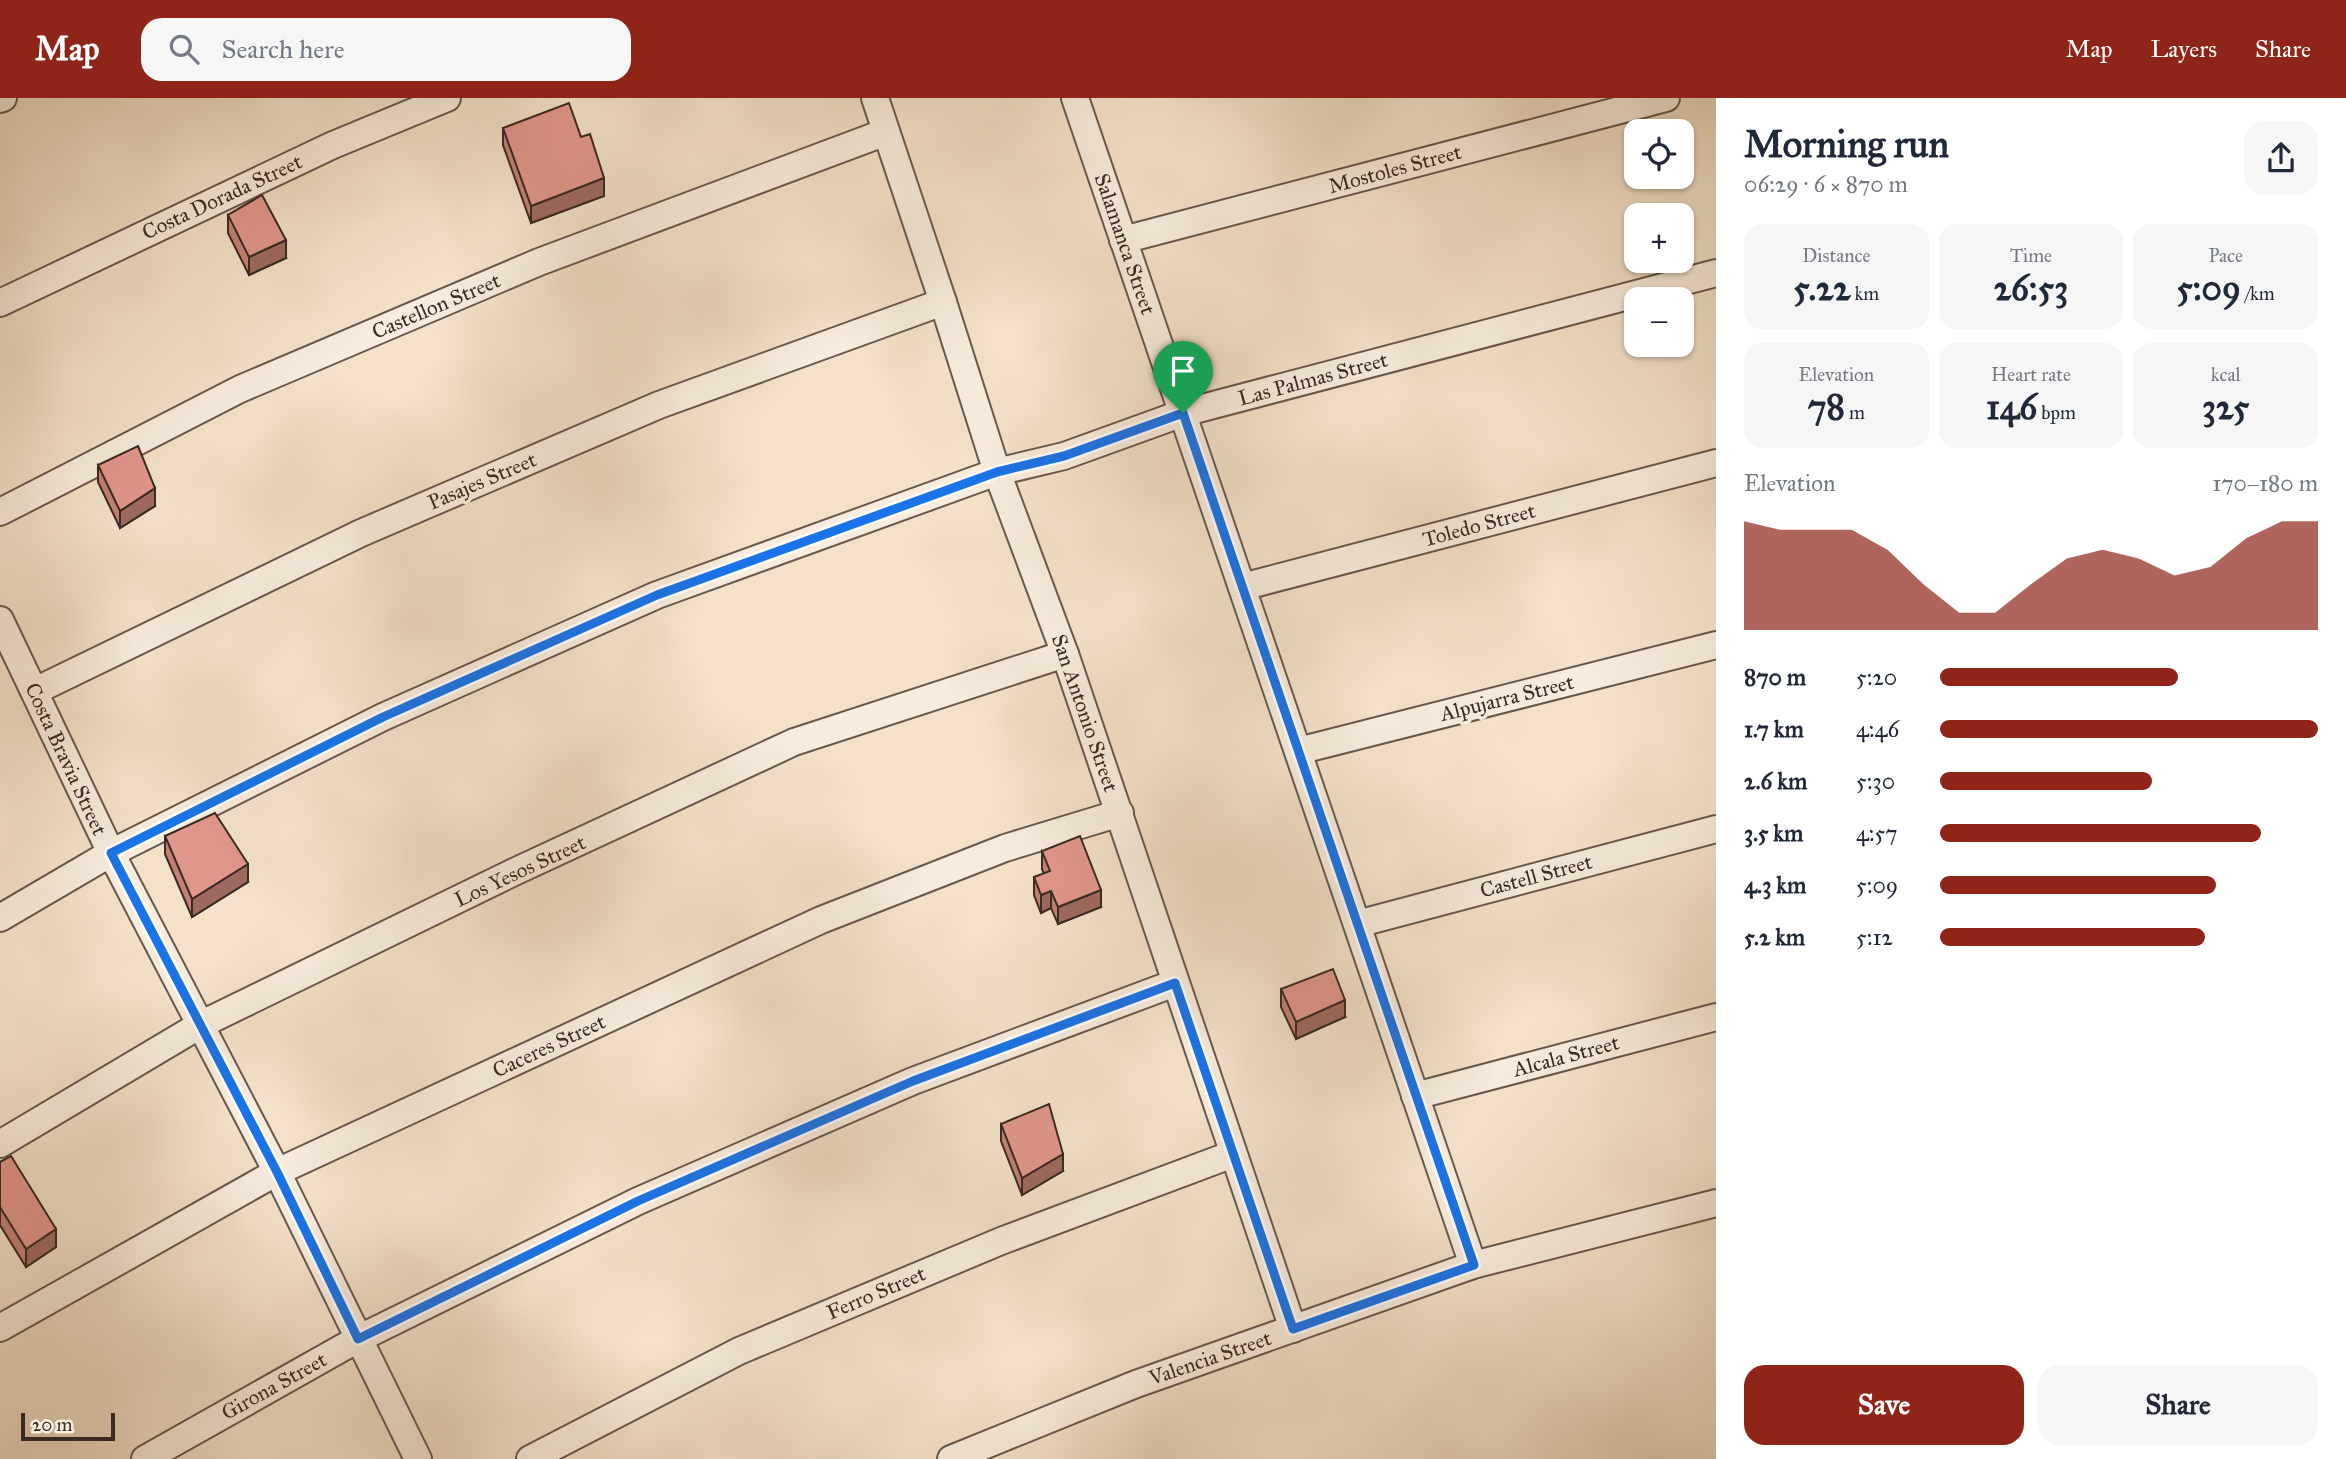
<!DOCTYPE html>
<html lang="en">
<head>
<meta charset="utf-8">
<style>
  :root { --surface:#fff; --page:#f6f6f7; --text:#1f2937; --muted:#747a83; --accent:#8f2418 }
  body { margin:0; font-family:"IM FELL Great Primer",serif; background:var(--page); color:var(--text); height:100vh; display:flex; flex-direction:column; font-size:26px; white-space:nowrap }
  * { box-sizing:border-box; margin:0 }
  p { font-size:23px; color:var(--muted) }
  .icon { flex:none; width:38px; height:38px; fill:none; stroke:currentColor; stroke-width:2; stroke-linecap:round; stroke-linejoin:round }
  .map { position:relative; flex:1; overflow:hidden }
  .details { display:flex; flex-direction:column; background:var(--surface); width:630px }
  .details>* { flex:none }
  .controls { position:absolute; left:1624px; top:21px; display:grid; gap:14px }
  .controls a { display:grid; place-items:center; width:70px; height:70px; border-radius:14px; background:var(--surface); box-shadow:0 2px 5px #0004; font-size:35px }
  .scale { position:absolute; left:21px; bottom:18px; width:94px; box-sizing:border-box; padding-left:7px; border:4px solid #3a2a23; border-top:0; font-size:19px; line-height:24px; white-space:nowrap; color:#3a2a23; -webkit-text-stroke:5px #f7ecdd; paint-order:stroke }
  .pin { position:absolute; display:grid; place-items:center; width:60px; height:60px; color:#fff; margin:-72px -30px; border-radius:50% 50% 50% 0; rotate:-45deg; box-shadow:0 0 7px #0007 }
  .pin .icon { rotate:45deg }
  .round { display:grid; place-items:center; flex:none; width:74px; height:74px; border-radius:21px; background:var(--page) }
  .summary { display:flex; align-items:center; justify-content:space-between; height:119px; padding:0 28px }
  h1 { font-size:38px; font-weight:700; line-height:52px }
  .metrics { display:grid; grid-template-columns:repeat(3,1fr); gap:10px; height:119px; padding:7px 28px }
  .metrics div { display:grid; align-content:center; border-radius:18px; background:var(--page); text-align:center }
  .metrics b { font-size:35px; font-weight:700 }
  .metrics small { font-size:19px; font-weight:400 }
  .metrics p { font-size:19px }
  .chart { height:196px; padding:14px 28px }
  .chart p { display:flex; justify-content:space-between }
  .chart svg { width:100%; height:126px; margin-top:7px; fill:var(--accent); opacity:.7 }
  .primary-button { display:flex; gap:14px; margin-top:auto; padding:14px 28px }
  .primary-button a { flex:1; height:80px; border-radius:21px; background:var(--accent); color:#fff; font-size:28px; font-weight:700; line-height:80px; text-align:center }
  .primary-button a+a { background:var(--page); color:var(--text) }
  ul { padding:0 28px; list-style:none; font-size:23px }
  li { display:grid; grid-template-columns:112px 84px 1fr; align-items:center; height:52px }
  li i { height:18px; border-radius:9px; background:var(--accent) }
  header { display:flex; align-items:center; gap:42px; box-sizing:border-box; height:98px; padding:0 35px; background:var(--accent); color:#fff }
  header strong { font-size:33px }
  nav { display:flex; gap:38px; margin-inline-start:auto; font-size:24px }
  .search { width:490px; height:63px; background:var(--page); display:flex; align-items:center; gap:18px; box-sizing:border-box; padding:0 24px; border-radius:21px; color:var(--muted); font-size:26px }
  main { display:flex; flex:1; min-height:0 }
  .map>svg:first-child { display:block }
</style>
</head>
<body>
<header>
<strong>Map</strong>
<div class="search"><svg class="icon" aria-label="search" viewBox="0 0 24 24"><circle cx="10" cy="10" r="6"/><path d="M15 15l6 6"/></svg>Search here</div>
<nav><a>Map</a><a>Layers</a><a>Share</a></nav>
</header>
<main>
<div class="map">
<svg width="1716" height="1361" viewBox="0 0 1716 1361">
  <rect width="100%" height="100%" fill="#f3e1ca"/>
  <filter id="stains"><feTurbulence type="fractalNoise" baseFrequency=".00286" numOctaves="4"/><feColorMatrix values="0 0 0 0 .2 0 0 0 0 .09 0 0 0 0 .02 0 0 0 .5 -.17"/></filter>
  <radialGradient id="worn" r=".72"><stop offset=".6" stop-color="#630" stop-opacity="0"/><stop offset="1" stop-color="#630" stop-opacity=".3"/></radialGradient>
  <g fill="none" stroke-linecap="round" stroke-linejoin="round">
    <g stroke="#68584d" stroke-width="30">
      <g id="minor">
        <polyline points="875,0 943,204 997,374 1065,556 1293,1231"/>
        <polyline points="1075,0 1473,1167"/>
        <polyline points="0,1 3,0"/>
        <polyline points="1123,142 1666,0"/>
        <polyline points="0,205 333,47 447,0"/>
        <polyline points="0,414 240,291 539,164 886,34"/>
        <polyline points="1242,489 1716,365"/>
        <polyline points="0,522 111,755 277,1074 418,1361"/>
        <polyline points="35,593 361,435 659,307 943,204"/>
        <polyline points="1298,653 1716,547"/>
        <polyline points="0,820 111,755 383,619 657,497 997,374 1064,358 1183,315 1716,175"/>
        <polyline points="1357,826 1716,731"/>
        <polyline points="1415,998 1716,919"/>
        <polyline points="0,1046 200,927 514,774 794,644 1065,556"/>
        <polyline points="0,1230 277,1074 821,822 1005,750 1120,715"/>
        <polyline points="145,1361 358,1241 638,1103 913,983 1175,885"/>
        <polyline points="530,1361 739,1253 1001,1143 1233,1056"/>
        <polyline points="951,1361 1136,1286 1473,1167 1716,1105"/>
      </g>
    </g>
    <use href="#minor" stroke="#f7ecdd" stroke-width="26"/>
  </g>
  <g fill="#c28178" stroke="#3a2a23" stroke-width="2">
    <polygon points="503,30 581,39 604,98 531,125 503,47"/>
    <polygon points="228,117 286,160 249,177 228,135"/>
    <polygon points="98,367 155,408 120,430 98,384"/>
    <polygon points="165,738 248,784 192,819 165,756"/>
    <polygon points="1042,753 1101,809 1058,826 1051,810 1041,815 1034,797 1034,779 1044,776 1042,771"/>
    <polygon points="1281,891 1345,919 1296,941 1281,909"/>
    <polygon points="1001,1026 1063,1073 1022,1097 1001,1043"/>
    <polygon points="0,1064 56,1149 26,1169 0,1127"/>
  </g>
  <g fill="#9e6962" stroke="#3a2a23" stroke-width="2">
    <polygon points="604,80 604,98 531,125 531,108"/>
    <polygon points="286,142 286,160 249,177 249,159"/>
    <polygon points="155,390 155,408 120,430 120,413"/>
    <polygon points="248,766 248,784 192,819 192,801"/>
    <polygon points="1101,792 1101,809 1058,826 1058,809"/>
    <polygon points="1051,793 1051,810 1041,815 1041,797"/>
    <polygon points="1345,902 1345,919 1296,941 1296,924"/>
    <polygon points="1063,1056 1063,1073 1022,1097 1022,1080"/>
    <polygon points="56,1131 56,1149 26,1169 26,1151"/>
  </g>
  <g fill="#e1968c" stroke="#3a2a23" stroke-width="2">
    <polygon points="569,5 581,39 590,36 604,80 531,108 503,30"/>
    <polygon points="262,97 286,142 249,159 228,117"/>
    <polygon points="138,348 155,390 120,413 98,367"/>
    <polygon points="215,715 248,766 192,801 165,738"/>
    <polygon points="1080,738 1101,792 1058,809 1051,793 1041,797 1034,779 1050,773 1042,753"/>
    <polygon points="1333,871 1345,902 1296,924 1281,891"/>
    <polygon points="1049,1006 1063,1056 1022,1080 1001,1026"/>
    <polygon points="11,1058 56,1131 26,1151 0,1109 0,1064"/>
  </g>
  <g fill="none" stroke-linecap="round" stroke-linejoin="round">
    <g stroke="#fff" stroke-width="14">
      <polygon id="route" points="1183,315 1474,1167 1293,1231 1175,885 913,983 638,1103 358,1241 277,1074 111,755 383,619 657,497 997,374 1064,358"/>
    </g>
    <use href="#route" stroke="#1a73e8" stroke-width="9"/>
  </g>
  <g text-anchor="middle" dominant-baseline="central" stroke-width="7" stroke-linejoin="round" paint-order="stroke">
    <g font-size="21" fill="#3a2a23" stroke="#f7ecdd">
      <text transform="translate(1395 71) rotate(-15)">Mostoles Street</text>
      <text transform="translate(222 99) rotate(-25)">Costa Dorada Street</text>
      <text transform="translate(1125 146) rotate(71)">Salamanca Street</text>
      <text transform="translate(436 208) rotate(-23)">Castellon Street</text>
      <text transform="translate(1313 281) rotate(-15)">Las Palmas Street</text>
      <text transform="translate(482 383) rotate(-23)">Pasajes Street</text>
      <text transform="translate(1479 427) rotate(-15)">Toledo Street</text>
      <text transform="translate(1507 600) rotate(-14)">Alpujarra Street</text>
      <text transform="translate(1085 615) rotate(71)">San Antonio Street</text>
      <text transform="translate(66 661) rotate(65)">Costa Bravia Street</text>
      <text transform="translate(520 773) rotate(-25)">Los Yesos Street</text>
      <text transform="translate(1536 778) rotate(-15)">Castell Street</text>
      <text transform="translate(549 948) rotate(-25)">Caceres Street</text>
      <text transform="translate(1566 958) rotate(-15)">Alcala Street</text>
      <text transform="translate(876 1195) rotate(-23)">Ferro Street</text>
      <text transform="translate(1210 1260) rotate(-19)">Valencia Street</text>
      <text transform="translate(274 1288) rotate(-29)">Girona Street</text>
    </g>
  </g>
  <rect width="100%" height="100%" filter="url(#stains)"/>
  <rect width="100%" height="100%" fill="url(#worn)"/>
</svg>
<div class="controls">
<a><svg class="icon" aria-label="locate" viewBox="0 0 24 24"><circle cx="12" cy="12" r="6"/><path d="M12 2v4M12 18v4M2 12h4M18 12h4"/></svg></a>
<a>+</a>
<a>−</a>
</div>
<div class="scale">20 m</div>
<div class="pin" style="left:1183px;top:315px;background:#1e9e55"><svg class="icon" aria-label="arrive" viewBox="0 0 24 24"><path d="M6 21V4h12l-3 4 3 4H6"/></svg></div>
</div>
<section class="details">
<div class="summary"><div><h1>Morning run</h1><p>06:29 · 6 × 870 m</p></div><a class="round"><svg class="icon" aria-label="share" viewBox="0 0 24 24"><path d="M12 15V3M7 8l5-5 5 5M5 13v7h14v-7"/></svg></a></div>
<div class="metrics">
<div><p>Distance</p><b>5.22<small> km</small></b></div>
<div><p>Time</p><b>26:53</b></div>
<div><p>Pace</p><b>5:09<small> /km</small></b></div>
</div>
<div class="metrics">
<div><p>Elevation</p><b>78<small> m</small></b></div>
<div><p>Heart rate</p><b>146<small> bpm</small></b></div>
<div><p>kcal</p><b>325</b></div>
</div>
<div class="chart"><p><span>Elevation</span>170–180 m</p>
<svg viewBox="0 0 160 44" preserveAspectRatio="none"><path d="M0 44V6L10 9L20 9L30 9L40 16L50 28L60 38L70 38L80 28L90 19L100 16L110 19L120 25L130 22L140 12L150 6L160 6V44z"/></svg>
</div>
<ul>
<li><b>870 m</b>5:20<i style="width:63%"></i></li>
<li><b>1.7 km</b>4:46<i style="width:100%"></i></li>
<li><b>2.6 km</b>5:30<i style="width:56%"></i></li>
<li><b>3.5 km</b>4:57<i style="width:85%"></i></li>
<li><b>4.3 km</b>5:09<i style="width:73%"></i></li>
<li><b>5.2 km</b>5:12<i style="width:70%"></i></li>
</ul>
<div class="primary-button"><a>Save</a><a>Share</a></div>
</section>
</main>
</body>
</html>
